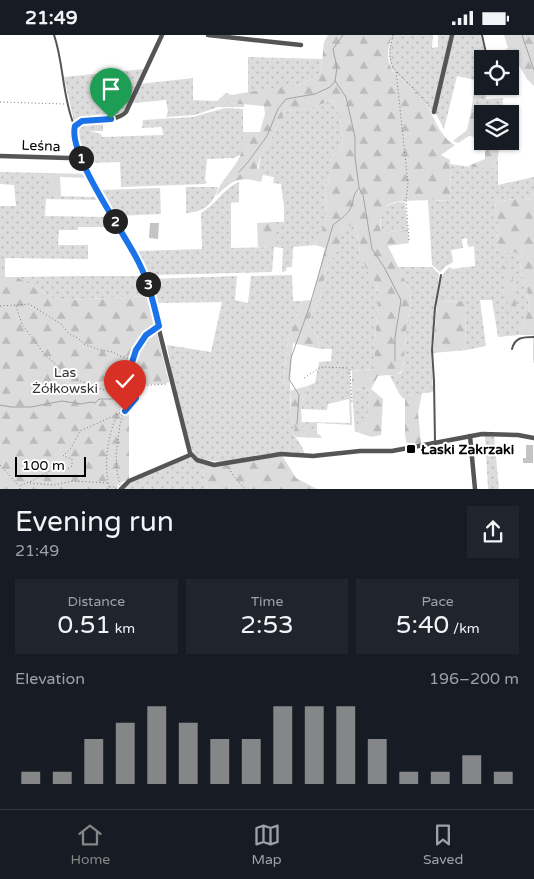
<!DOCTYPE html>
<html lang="en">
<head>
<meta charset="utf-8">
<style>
  :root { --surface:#171b24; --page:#20242c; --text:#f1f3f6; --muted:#9ea1a6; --line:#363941; --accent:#858687 }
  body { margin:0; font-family:"Varela Round",sans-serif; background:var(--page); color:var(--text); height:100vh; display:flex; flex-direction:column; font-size:19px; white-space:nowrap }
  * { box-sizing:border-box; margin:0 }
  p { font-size:16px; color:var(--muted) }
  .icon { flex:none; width:28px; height:28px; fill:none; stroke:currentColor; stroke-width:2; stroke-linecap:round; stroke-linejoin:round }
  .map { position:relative; height:454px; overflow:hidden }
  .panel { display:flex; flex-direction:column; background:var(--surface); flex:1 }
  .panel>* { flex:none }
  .tools { position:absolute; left:474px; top:15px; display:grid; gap:10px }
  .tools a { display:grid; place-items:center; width:45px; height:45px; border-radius:0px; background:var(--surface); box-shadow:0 1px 4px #0004; font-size:25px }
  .scale { position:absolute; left:15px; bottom:12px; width:71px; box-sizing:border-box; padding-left:5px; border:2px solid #000; border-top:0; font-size:14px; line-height:18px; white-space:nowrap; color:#000; -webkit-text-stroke:4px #fff; paint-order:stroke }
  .pin { position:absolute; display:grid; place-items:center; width:42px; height:42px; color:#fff; margin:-51px -21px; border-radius:50% 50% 50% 0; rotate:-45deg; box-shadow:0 0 5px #0007 }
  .pin .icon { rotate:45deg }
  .km { position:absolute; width:25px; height:25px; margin:-12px; border-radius:50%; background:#222; color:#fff; font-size:14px; line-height:25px; text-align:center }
  .round { display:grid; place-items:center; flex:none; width:52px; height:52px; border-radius:0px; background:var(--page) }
  .headline { display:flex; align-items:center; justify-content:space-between; height:85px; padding:0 15px }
  h1 { font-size:28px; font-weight:600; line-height:38px }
  .metrics { display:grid; grid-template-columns:repeat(3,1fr); gap:8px; height:85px; padding:5px 15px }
  .metrics div { display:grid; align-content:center; border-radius:0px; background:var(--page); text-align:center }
  .metrics b { font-size:25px; font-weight:600 }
  .metrics small { font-size:14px; font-weight:400 }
  .metrics p { font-size:14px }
  .chart { height:140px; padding:10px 15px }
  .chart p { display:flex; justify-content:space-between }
  .chart svg { width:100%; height:90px; margin-top:5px; stroke:var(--accent); stroke-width:6 }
  .status { display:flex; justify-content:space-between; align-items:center; height:35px; padding:0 25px; background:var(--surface); direction:ltr }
  .status svg { height:14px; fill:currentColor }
  .menu { display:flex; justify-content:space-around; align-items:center; height:70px; border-top:1px solid var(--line); background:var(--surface); font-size:14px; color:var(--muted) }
  .menu a { display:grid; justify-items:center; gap:2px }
  .menu .on { color:var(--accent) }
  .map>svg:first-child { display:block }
</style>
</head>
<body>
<div class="status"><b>21:49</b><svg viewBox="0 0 49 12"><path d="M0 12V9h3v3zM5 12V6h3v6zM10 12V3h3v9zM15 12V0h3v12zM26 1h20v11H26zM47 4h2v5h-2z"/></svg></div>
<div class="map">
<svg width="534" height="454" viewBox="0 0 534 454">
  <defs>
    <pattern id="grass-dots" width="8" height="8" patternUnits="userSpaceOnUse" patternTransform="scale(1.25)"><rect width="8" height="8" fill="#dcdcdc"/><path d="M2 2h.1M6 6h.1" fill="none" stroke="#bbb" stroke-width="1.8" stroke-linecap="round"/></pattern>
    <pattern id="forest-firs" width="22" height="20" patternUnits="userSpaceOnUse" patternTransform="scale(1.25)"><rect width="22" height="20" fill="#dcdcdc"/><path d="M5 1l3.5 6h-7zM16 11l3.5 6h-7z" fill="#bbb"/></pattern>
  </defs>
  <rect width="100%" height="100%" fill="#fff"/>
  <g fill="url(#grass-dots)">
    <path d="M392 0H433L432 13 438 12V0H450L432 78C414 42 379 50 392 0Z"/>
    <polygon points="454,0 481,0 484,15 488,21 482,24 482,51 485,51 486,64 503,63 502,79 487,79 487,73 472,72 475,45 457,41 444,94 435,77"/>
    <polygon points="248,22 322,24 321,37 309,45 295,52 248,57"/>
    <path d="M144 34 126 74C111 86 102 80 85 83 81 84 77 87 74 87L64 42Z"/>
    <polygon points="193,43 193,65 217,66 218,71 228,68 244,69 244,72 218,72 195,80 166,82 168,77 166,65 133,68 140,49"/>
    <path d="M333 65C340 82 345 96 341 115L333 120 331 125V135L325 156 327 179 326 187 315 210 293 212 292 232H287L286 236 282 237 283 213 274 212 272 237 153 240 146 237 123 197H126L137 216 202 214 201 178C215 170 224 153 239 147V167L231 168V213L274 212V187H284V172L281 149 273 148 274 142 263 140 258 136 261 120 270 106 285 76 308 74Z"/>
    <path d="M225 73 243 74V112L240 120 234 123 207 124 205 145 207 148 205 149 121 152 120 127 88 128 99 150H97C90 141 70 102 79 91 81 88 85 88 89 87L90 89H103V96H90L101 99 102 102 163 100 162 92 142 93 143 85 193 82Z"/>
    <path d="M498 123V150L534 142V158L529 165 520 163 495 167 498 187 497 214 509 218 522 217 520 236 527 253 529 274 519 300 498 302 492 265H480L486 311 466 315 465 266 437 267C439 254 438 240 450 232L452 234 475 231 474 211 468 212 467 203 462 204 463 213 451 215 453 227 445 232 440 237 432 230 428 165 448 166 451 162 450 129 478 133H493Z"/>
    <polygon points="0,137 49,138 51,161 97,162 89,146 87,146 90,145 102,167 99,165 46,164 45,181 111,182 117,192 78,192 78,195 59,195 58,210 88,210 88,224 5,223 5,242 0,243 0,171 16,171 14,150 0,149"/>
    <path d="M186 152H218C214 169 204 177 186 178Z"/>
    <polygon points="160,153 161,179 116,181 112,179 101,157 101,155"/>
    <path d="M405 167 408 195 381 198C381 174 380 168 405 167Z"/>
    <polygon points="352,190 356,193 360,217 366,234 376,249 379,260 375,304 375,334 350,336 352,390 317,388 317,399 302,392 302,387 350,388 349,364 328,369 327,375 301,374 307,351 315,348 319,327 331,326 332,314 320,314 317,300 308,292 310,283 320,263 328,227 334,221 341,208 341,200 344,193"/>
    <polygon points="398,232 432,232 439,239 431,312 433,357 405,360 405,364 400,360 390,341 401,338 403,334 407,289 411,268 410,256"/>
    <path d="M292 240 293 266H302L288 305 283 349 290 348 291 383 295 392 293 399 301 410 305 419C300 418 294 417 289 417 259 417 219 437 192 419L173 344 167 310 211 317 222 267 155 268 150 244 237 241 235 265 248 268 251 241Z"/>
    <polygon points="87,241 144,241 148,261 66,265 53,263 17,242"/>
    <polygon points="370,354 367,387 357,397 355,397 352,355"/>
    <polygon points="485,400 494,401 499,454 488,454"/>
    <polygon points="187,423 191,423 200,428 208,454 123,454 127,449"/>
  </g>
  <g fill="url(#forest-firs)">
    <path d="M328 0H392C389 9 386 21 390 30 395 45 412 51 422 63 434 78 437 100 455 110L441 120 450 125 451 162 448 166C437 165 391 164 386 171 380 178 380 189 381 198L408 195 409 208 388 211 410 256 411 268 407 289 403 334C397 343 388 339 378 341L371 354 383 364 381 400 371 402 357 397 367 387 370 354 352 355V336L375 334V304L379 260 376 249 366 234 360 217 356 193 352 190 344 193 341 200V208L334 221 328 227 320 263 310 283 308 292 317 300 320 314 293 308 290 348 283 350 288 305 302 266 312 265 325 213 315 210 326 187 327 179 325 156 331 135V125L333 120 341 115C345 96 340 82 333 65L308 74 285 76 270 106 261 120 257 133 263 140 261 147C238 141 233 145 216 161 220 145 234 135 240 121 243 113 243 106 243 97H260L265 79 264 71 228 68 218 72 217 66 226 58 232 60 272 53 295 52 309 45 321 37 324 7Z"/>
    <polygon points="504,0 534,0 534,51 527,44 514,22 510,24 501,24 499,18 508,13"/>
    <polygon points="472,72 487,73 487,79 482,79 482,103 469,101 458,108 453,106 467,95"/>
    <polygon points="485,106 500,106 498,123 493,133 478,133 468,131 485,124"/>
    <polygon points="534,158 534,328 533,327 533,300 519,300 529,274 527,253 520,236 522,217 509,218 497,214 498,187 495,167 520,163 529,165"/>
    <polygon points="274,187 274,212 258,212 257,188"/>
    <polygon points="510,227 517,275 509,278 503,228"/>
    <polygon points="4,242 17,242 53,263 66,265 148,261 169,347 164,349 135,350 129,361 129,444 118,449 117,454 0,454 0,243"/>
    <polygon points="465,266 466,315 433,318 437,267"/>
    <polygon points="307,351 301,374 302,392 320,400 322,403 296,402 293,399 295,392 291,383 291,362 289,356"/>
    <polygon points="422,358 418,378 421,408 407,410 405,400 405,360"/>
    <polygon points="280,421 283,422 296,443 317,454 208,454 200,428 213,432"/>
  </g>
  <polygon fill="#dcdcdc" points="49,138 88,139 86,143 60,142 61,161 50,161"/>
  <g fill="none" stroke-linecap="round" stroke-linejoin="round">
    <g stroke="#a3a3a3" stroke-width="1">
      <polyline points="343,0 333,14 337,33 335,46 346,62 355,102 355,122 359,153 363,160 372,214 384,232 401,265 395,302 395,326"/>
      <polyline points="522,0 534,35"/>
      <polyline points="239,137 248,127 267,101 278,74 286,64 315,59 330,52 335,46"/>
      <polyline points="0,370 11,372 31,372 62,366 81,369 91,367 95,368 99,364 114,364 118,363"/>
      <path d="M297 389 299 360 289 344 291 323 309 273 333 190C339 185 348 180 351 172 355 164 351 163 358 154"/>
    </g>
  </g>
  <g fill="#c4c4c4">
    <polygon points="150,188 159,188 158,204 149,203"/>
    <polygon points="526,410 533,410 533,428 523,428 523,423 526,423"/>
  </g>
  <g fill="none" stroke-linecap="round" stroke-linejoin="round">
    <g stroke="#777" stroke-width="1" stroke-dasharray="1 2.5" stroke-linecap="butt">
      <path d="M393 0C390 13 387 25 396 36L408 148 406 166 409 205"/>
      <polyline points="397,37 416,56 430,72"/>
      <polyline points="0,67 64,69"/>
      <polyline points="0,271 29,269 61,289 69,299 78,303 84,309 100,315 113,317 120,321 134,325"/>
      <polyline points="16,271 22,289 45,320 59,332 78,345 104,355 114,358 126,358 121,378 122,381"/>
      <path d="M154 294C138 306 136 321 129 338L137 351 167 349"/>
      <polyline points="304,343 321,332 348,333 350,336 352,369"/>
      <polyline points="0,430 19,451"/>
      <polyline points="229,433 233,440 245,454"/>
      <polyline points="30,448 54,450 73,446 108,448"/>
      <polyline points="120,450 117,437 116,420 120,389 125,376 136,363 126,358 129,338"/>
      <path d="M109 452C104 428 107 400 118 379"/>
      <polyline points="20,454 21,450 32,446 55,433 66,435 72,431 72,424 63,421 71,413 80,396 120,378"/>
      <polyline points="107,454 109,452 116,452"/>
    </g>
    <g stroke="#555" stroke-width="2">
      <path d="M54 0C64 29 62 61 74 90"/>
      <polyline points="482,0 486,18"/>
      <path d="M512 314C515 302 523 302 534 302"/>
      <polyline points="435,407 434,346 432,315 435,273 441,240"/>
    </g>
    <g stroke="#555" stroke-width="4.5">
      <path d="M162 0 126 77C112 91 89 78 75 91 68 116 124 202 139 227L146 243 190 418 197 425 214 430 281 419 313 421 360 416H392L482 399 518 400 534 403"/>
      <polyline points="208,0 301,10"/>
      <polyline points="434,77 452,0"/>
      <polyline points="0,121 69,123 80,121"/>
      <polyline points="470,401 475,454"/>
      <polyline points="121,454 129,446 190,420"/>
    </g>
  </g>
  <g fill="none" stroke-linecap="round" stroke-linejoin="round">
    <g stroke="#fff" stroke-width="10">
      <path id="route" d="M111 84 82 86 75 91C67 119 126 200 139 228 149 248 154 270 159 291L146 300 136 315 128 340 126 358 136 363 125 376"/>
    </g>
    <use href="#route" stroke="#1a73e8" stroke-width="6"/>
  </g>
  <rect fill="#000" stroke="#fff" stroke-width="2" x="406" y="409" width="10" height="10" rx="2.5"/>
  <g text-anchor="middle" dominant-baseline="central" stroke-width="4" stroke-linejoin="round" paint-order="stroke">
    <g font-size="14" fill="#000" stroke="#fff">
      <text transform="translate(41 111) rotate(2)">Leśna</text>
    </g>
    <g font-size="14" fill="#333" stroke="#fff">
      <text x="65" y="337">Las<tspan x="65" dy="16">Żółkowski</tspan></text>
    </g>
    <g font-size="14" font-weight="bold" fill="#000" stroke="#fff" text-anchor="start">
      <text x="421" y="414">Łaski Zakrzaki</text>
    </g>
  </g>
</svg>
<div class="tools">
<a><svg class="icon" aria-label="locate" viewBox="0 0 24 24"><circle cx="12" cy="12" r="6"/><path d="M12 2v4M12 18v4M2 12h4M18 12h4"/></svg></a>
<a><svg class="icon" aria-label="layers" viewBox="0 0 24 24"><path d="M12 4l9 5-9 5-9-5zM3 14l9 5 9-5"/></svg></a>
</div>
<div class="scale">100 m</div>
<div class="pin" style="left:111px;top:84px;background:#1e9e55"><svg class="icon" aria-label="arrive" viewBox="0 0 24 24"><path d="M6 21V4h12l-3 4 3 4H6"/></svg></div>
<div class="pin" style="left:125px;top:376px;background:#d93025"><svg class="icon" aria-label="check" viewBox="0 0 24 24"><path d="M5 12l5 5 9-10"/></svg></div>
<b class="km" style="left:81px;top:123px">1</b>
<b class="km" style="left:115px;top:186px">2</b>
<b class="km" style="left:148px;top:249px">3</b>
</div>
<section class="panel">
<div class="headline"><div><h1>Evening run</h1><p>21:49</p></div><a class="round"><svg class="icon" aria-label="share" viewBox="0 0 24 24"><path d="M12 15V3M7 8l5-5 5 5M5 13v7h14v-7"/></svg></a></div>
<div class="metrics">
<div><p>Distance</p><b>0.51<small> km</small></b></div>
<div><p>Time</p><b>2:53</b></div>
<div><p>Pace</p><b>5:40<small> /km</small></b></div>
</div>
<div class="chart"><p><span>Elevation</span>196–200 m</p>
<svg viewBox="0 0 160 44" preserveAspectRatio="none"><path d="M5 44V38M15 44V38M25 44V22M35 44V14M45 44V6M55 44V14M65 44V22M75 44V22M85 44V6M95 44V6M105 44V6M115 44V22M125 44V38M135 44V38M145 44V30M155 44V38"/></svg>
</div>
</section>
<nav class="menu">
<a class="on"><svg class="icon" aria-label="home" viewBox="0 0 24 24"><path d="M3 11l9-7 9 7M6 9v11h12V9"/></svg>Home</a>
<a><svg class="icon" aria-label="map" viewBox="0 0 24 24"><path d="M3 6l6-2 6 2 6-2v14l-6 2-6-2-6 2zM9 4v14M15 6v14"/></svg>Map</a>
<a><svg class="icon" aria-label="saved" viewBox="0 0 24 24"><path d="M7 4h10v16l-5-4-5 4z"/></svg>Saved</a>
</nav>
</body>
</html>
